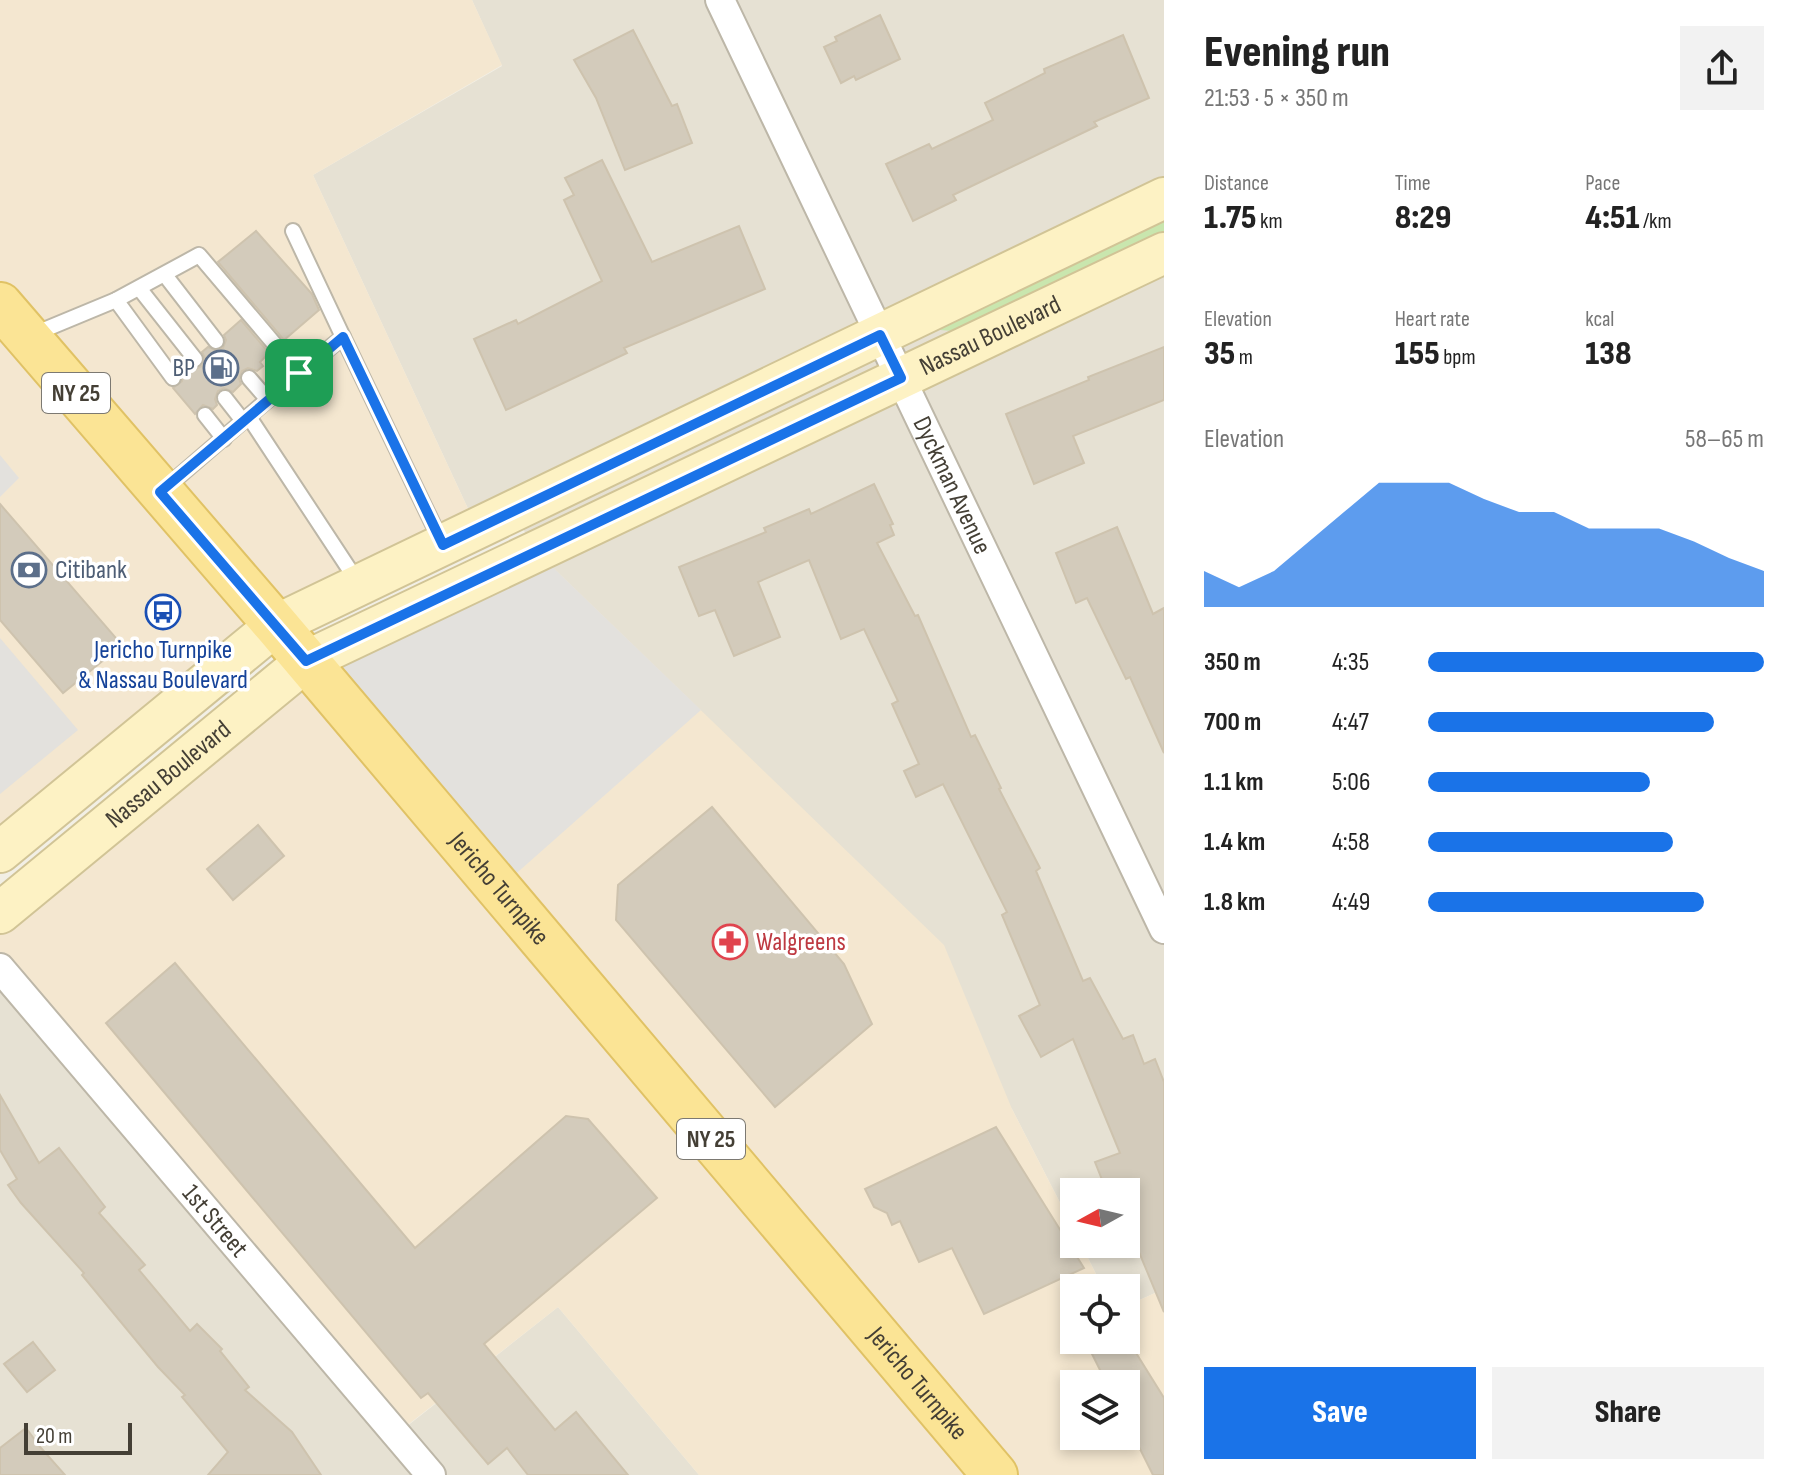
<!DOCTYPE html>
<html lang="en">
<head>
<meta charset="utf-8">
<style>
  :root { --surface:#fff; --page:#f2f2f2; --text:#222; --muted:#767676; --accent:#1a73e8 }
  body { margin:0; font-family:"Sofia Sans Condensed",sans-serif; background:var(--page); color:var(--text); height:100vh; display:flex; flex-direction:column; font-size:30px; white-space:nowrap }
  * { box-sizing:border-box; margin:0 }
  p { font-size:26px; color:var(--muted) }
  .icon { flex:none; width:44px; height:44px; fill:none; stroke:currentColor; stroke-width:2; stroke-linecap:round; stroke-linejoin:round }
  .map { position:relative; flex:1; overflow:hidden }
  .side { display:flex; flex-direction:column; background:var(--surface); width:640px }
  .side>* { flex:none }
  .needle { width:52px; rotate:262deg }
  .buttons { position:absolute; left:1060px; top:1178px; display:grid; gap:16px }
  .buttons a { display:grid; place-items:center; width:80px; height:80px; border-radius:0px; background:var(--surface); box-shadow:0 4px 12px #0003; font-size:40px }
  .scale { position:absolute; left:24px; bottom:20px; width:108px; box-sizing:border-box; padding-left:8px; border:4px solid #443f35; border-top:0; font-size:22px; line-height:28px; white-space:nowrap; color:#443f35; -webkit-text-stroke:6px #fff; paint-order:stroke }
  .pin { position:absolute; display:grid; place-items:center; width:68px; height:68px; color:#fff; margin:-34px; border-radius:16px; box-shadow:0 4px 12px #0006 }
  .round { display:grid; place-items:center; flex:none; width:84px; height:84px; border-radius:0px; background:var(--page) }
  .overview { display:flex; align-items:center; justify-content:space-between; height:136px; padding:0 40px }
  h1 { font-size:44px; font-weight:800; line-height:60px }
  .stats { display:grid; grid-template-columns:repeat(3,1fr); gap:12px; height:136px; padding:8px 40px }
  .stats div { display:grid; align-content:center }
  .stats b { font-size:34px; font-weight:800 }
  .stats small { font-size:22px; font-weight:400 }
  .stats p { font-size:22px }
  .chart { height:224px; padding:16px 40px }
  .chart p { display:flex; justify-content:space-between }
  .chart svg { width:100%; height:144px; margin-top:8px; fill:var(--accent); opacity:.7 }
  .primary-button { display:flex; gap:16px; margin-top:auto; padding:16px 40px }
  .primary-button a { flex:1; height:92px; border-radius:0px; background:var(--accent); color:#fff; font-size:32px; font-weight:800; line-height:92px; text-align:center }
  .primary-button a+a { background:var(--page); color:var(--text) }
  ul { padding:0 40px; list-style:none; font-size:26px }
  li { display:grid; grid-template-columns:128px 96px 1fr; align-items:center; height:60px }
  li i { height:20px; border-radius:10px; background:var(--accent) }
  main { display:flex; flex:1; min-height:0 }
  .map>svg:first-child { display:block }
</style>
</head>
<body>
<main>
<div class="map">
<svg width="1164" height="1475" viewBox="0 0 1164 1475">
  <rect width="100%" height="100%" fill="#f2efe5"/>
  <g fill="#e6e1d3">
    <polygon points="472,0 1164,0 1164,1289 1126,1306 1126,1288 1103,1288 1081,1244 1126,1244 1126,1192 1074,1192 1074,1230 1012,1109 537,551 512,512 477,528 313,175 502,66"/>
    <polygon points="0,967 406,1427 558,1307 699,1475 0,1475"/>
  </g>
  <g fill="#f4e7d0" fill-rule="evenodd">
    <polygon points="0,0 472,0 502,65 313,175 477,528 276,625 0,852"/>
    <path d="M536 551 944 945 1012 1109 1074 1230V1244H1081L1103 1288H1074V1340H1126V1306L1164 1289V1475H699L558 1307 405 1427 0 966V913L306 661ZM1074 1384H1126V1436H1074Z"/>
  </g>
  <polygon fill="#c9e6ae" points="1164,210 1164,238 966,332 927,329"/>
  <g fill="#e3e1dd">
    <polygon points="0,455 19,478 0,497"/>
    <polygon points="536,551 701,710 502,886 306,661"/>
    <polygon points="0,638 78,730 0,794"/>
  </g>
  <g fill="#d3cbbb" stroke="#cec3ae" stroke-width="2">
    <polygon points="880,15 900,59 856,80 854,76 841,83 824,47 837,41 835,37"/>
    <polygon points="633,30 672,106 677,104 692,143 625,170 596,98 574,60"/>
    <polygon points="1123,35 1149,98 1094,122 1097,126 953,195 956,200 913,221 886,164 929,144 932,149 993,120 985,103 1045,73 1044,69"/>
    <polygon points="602,160 652,262 739,226 765,289 624,348 627,353 506,410 474,339 516,320 518,324 602,281 564,200 574,195 565,178"/>
    <polygon points="256,231 312,294 319,310 284,340 218,262"/>
    <polygon points="241,320 269,353 260,362 263,366 257,371 248,368 242,371 239,379 241,384 233,392 224,388 218,391 215,399 217,405 213,409 203,405 195,414 173,388 182,381 180,371 187,365 196,369 202,366 205,358 202,352 208,347 217,351 223,348 226,340 224,335"/>
    <polygon points="1164,347 1164,400 1073,436 1084,463 1034,484 1006,414 1089,380 1088,377"/>
    <polygon points="874,484 893,524 890,525 894,535 877,543 915,616 918,615 971,737 975,735 1001,788 999,789 1040,868 1036,871 1083,981 1090,978 1123,1039 1133,1035 1144,1064 1155,1059 1164,1082 1164,1312 1126,1221 1126,1192 1107,1192 1095,1162 1120,1153 1073,1039 1041,1057 1019,1016 1040,1005 1002,915 1007,912 943,784 916,797 904,771 919,764 892,704 898,701 864,629 841,639 809,560 758,582 780,637 734,656 715,610 699,616 679,567 766,532 764,528 809,509 811,514"/>
    <polygon points="0,504 122,645 63,693 0,620"/>
    <polygon points="1117,527 1153,614 1164,608 1164,753 1130,677 1126,679 1087,598 1076,603 1056,553"/>
    <polygon points="712,807 844,964 872,1024 775,1107 616,920 618,885"/>
    <polygon points="258,825 284,856 233,900 207,869"/>
    <polygon points="175,963 415,1248 566,1116 588,1119 657,1198 484,1344 555,1430 576,1412 628,1475 528,1475 507,1448 488,1464 428,1393 421,1398 106,1023"/>
    <polygon points="0,1095 39,1163 59,1148 105,1207 99,1213 145,1265 139,1270 190,1331 197,1324 222,1349 220,1351 249,1387 245,1390 292,1432 321,1475 208,1475 228,1452 182,1397 185,1395 158,1367 82,1275 84,1273 21,1203 8,1185 17,1179 0,1150"/>
    <polygon points="996,1127 1084,1268 984,1314 952,1248 919,1262 900,1221 892,1225 887,1213 874,1207 865,1189"/>
    <polygon points="1085,1340 1128,1340 1164,1398 1164,1475 1153,1475 1126,1421 1126,1384 1107,1384"/>
    <polygon points="33,1342 55,1370 27,1392 4,1364"/>
    <polygon points="26,1428 41,1448 65,1475 0,1475 0,1448"/>
  </g>
  <g fill="none" stroke-linecap="round" stroke-linejoin="round">
    <g stroke="#bdb7a8" stroke-width="18">
      <g id="service">
        <polyline points="293,231 343,337"/>
        <polyline points="165,275 216,341"/>
        <polyline points="139,288 195,359"/>
        <polyline points="116,300 173,378"/>
        <polyline points="34,334 116,300 199,255 299,373 343,337 441,541"/>
        <polyline points="249,378 268,400"/>
        <polyline points="225,398 243,421"/>
        <polyline points="205,415 224,439"/>
        <polyline points="249,417 359,584"/>
        <polyline points="163,490 299,373"/>
      </g>
    </g>
    <g stroke="#bdb7a8" stroke-width="32">
      <g id="minor">
        <path id="s1" d="M720 0 1164 929"/>
        <path id="s2" d="M0 968 431 1475"/>
      </g>
    </g>
    <g stroke="#d1c496" stroke-width="44">
      <g id="secondary">
        <polyline points="0,852 276,625 1164,198"/>
        <path id="s3" d="M0 913 306 661 1164 253"/>
      </g>
    </g>
    <g stroke="#e0c265" stroke-width="48">
      <g id="primary">
        <path id="s4" d="M0 305 276 625 995 1475"/>
      </g>
    </g>
    <use href="#service" stroke="#fff" stroke-width="14"/>
    <use href="#minor" stroke="#fff" stroke-width="28"/>
    <use href="#secondary" stroke="#fdf2c4" stroke-width="40"/>
    <use href="#primary" stroke="#fbe495" stroke-width="44"/>
  </g>
  <g fill="none" stroke-linecap="round" stroke-linejoin="round">
    <g stroke="#fff" stroke-width="16">
      <polygon id="route" points="880,335 901,378 306,661 160,492 343,337 443,545"/>
    </g>
    <use href="#route" stroke="#1a73e8" stroke-width="10"/>
  </g>
  <defs>
    <g id="fuel-ring" transform="scale(1.8)"><circle r="9.5" fill="#fff" stroke="#5c6f8a" stroke-width="1.5"/><path d="M-5.5-6h7V0h2V4h1.3V-2.5L3-4.5l.8-.8L6-3V5H2.5V1h-1V6h-7ZM-4.2-4.7v3.2H.2V-4.7Z" fill="#5c6f8a"/></g>
    <g id="bank-ring" transform="scale(1.8)"><circle r="9.5" fill="#fff" stroke="#5c6f8a" stroke-width="1.5"/><path d="M-6-4H6V4H-6ZM0-2.3a2.3 2.3 0 1 0 0 4.6a2.3 2.3 0 1 0 0-4.6Z" fill="#5c6f8a"/></g>
    <g id="bus-ring" transform="scale(1.8)"><circle r="9.5" fill="#fff" stroke="#1a4fb4" stroke-width="1.5"/><path d="M-5-6H5V4H4V6H2V4H-2V6H-4V4H-5ZM-3.5-4V0h7V-4ZM-3.5 1.2v1.5H-2V1.2ZM2 1.2v1.5H3.5V1.2Z" fill="#1a4fb4"/></g>
    <g id="pharmacy-ring" transform="scale(1.8)"><circle r="9.5" fill="#fff" stroke="#e0444e" stroke-width="1.5"/><path d="M-2-6h4v4h4v4h-4v4h-4v-4h-4v-4h4Z" fill="#e0444e"/></g>
  </defs>
  <g fill-rule="evenodd">
    <use href="#fuel-ring" x="221" y="368"/>
    <use href="#bank-ring" x="29" y="570"/>
    <use href="#bus-ring" x="163" y="612"/>
    <use href="#pharmacy-ring" x="730" y="942"/>
  </g>
  <g text-anchor="middle" dominant-baseline="central" stroke-width="7" stroke-linejoin="round" paint-order="stroke">
    <g fill="#fff" stroke="#7c7972" stroke-width="2">
      <rect x="42" y="373" width="68" height="40" rx="6"/>
      <rect x="677" y="1119" width="68" height="40" rx="6"/>
    </g>
    <g font-size="24" font-weight="bold" fill="#443f35">
      <text x="76" y="393">NY 25</text>
      <text x="711" y="1139">NY 25</text>
    </g>
    <g font-size="26" fill="#443f35" stroke="#fff">
      <text stroke="none"><textPath href="#s3" startOffset="1154">Nassau Boulevard</textPath></text>
      <text stroke="none"><textPath href="#s1" startOffset="538">Dyckman Avenue</textPath></text>
      <text stroke="none"><textPath href="#s3" startOffset="218">Nassau Boulevard</textPath></text>
      <text stroke="none"><textPath href="#s4" startOffset="768">Jericho Turnpike</textPath></text>
      <text stroke="none"><textPath href="#s2" startOffset="332">1st Street</textPath></text>
      <text stroke="none"><textPath href="#s4" startOffset="1416">Jericho Turnpike</textPath></text>
    </g>
    <g font-size="26" fill="#4e5e75" stroke="#fff" text-anchor="end">
      <text x="195" y="368">BP</text>
      <text x="55" y="570" text-anchor="start">Citibank</text>
    </g>
    <g font-size="26" fill="#164399" stroke="#fff">
      <text x="163" y="650">Jericho Turnpike<tspan x="163" dy="30">&amp; Nassau Boulevard</tspan></text>
    </g>
    <g font-size="26" fill="#be3a42" stroke="#fff" text-anchor="start">
      <text x="756" y="942">Walgreens</text>
    </g>
  </g>
</svg>
<div class="buttons">
<a><svg class="needle" viewBox="-14 -14 28 28"><path d="M0-13l5 13h-10z" fill="#e53935"/><path d="M0 13l5-13h-10z" fill="#767676"/></svg></a>
<a><svg class="icon" aria-label="locate" viewBox="0 0 24 24"><circle cx="12" cy="12" r="6"/><path d="M12 2v4M12 18v4M2 12h4M18 12h4"/></svg></a>
<a><svg class="icon" aria-label="layers" viewBox="0 0 24 24"><path d="M12 4l9 5-9 5-9-5zM3 14l9 5 9-5"/></svg></a>
</div>
<div class="scale">20 m</div>
<div class="pin" style="left:299px;top:373px;background:#1e9e55"><svg class="icon" aria-label="arrive" viewBox="0 0 24 24"><path d="M6 21V4h12l-3 4 3 4H6"/></svg></div>
</div>
<section class="side">
<div class="overview"><div><h1>Evening run</h1><p>21:53 · 5 × 350 m</p></div><a class="round"><svg class="icon" aria-label="share" viewBox="0 0 24 24"><path d="M12 15V3M7 8l5-5 5 5M5 13v7h14v-7"/></svg></a></div>
<div class="stats">
<div><p>Distance</p><b>1.75<small> km</small></b></div>
<div><p>Time</p><b>8:29</b></div>
<div><p>Pace</p><b>4:51<small> /km</small></b></div>
</div>
<div class="stats">
<div><p>Elevation</p><b>35<small> m</small></b></div>
<div><p>Heart rate</p><b>155<small> bpm</small></b></div>
<div><p>kcal</p><b>138</b></div>
</div>
<div class="chart"><p><span>Elevation</span>58–65 m</p>
<svg viewBox="0 0 160 44" preserveAspectRatio="none"><path d="M0 44V33L10 38L20 33L30 24L40 15L50 6L60 6L70 6L80 11L90 15L100 15L110 20L120 20L130 20L140 24L150 29L160 33V44z"/></svg>
</div>
<ul>
<li><b>350 m</b>4:35<i style="width:100%"></i></li>
<li><b>700 m</b>4:47<i style="width:85%"></i></li>
<li><b>1.1 km</b>5:06<i style="width:66%"></i></li>
<li><b>1.4 km</b>4:58<i style="width:73%"></i></li>
<li><b>1.8 km</b>4:49<i style="width:82%"></i></li>
</ul>
<div class="primary-button"><a>Save</a><a>Share</a></div>
</section>
</main>
</body>
</html>
